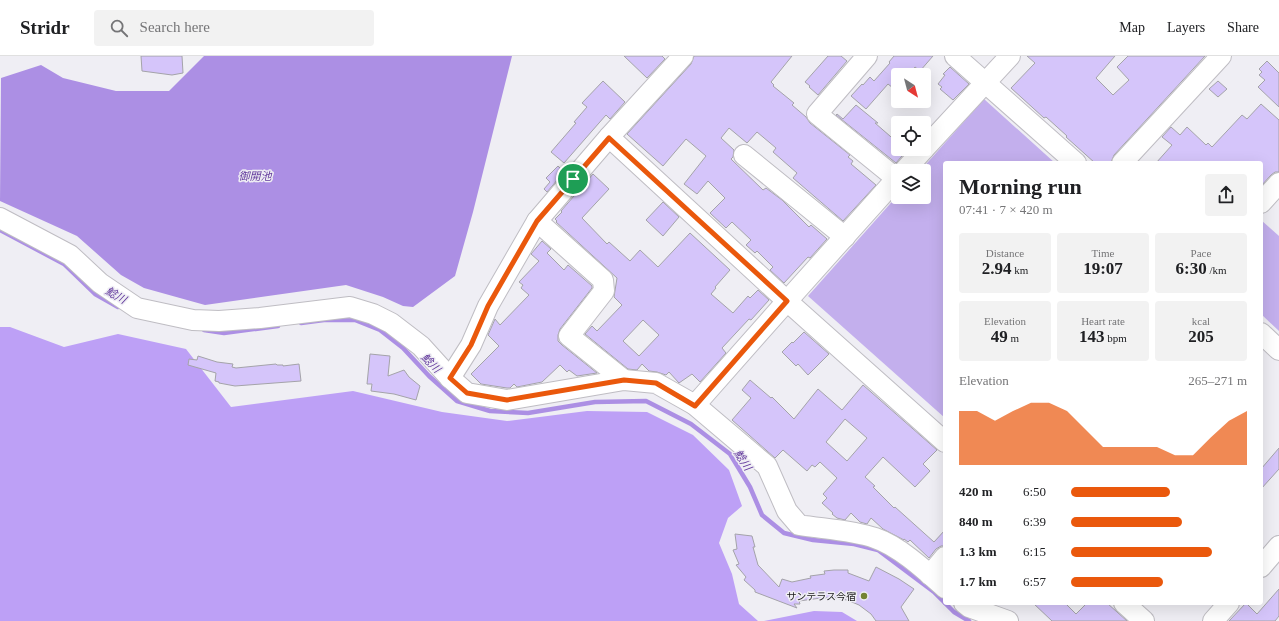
<!DOCTYPE html>
<html lang="en">
<head>
<meta charset="utf-8">
<style>
  :root { --surface:#fff; --page:#f2f2f2; --text:#202124; --muted:#757577; --line:#e0e0e0; --accent:#ea580c }
  body { margin:0; font-family:"Times New Roman","Noto Sans JP",serif; background:var(--page); color:var(--text); height:100vh; display:flex; flex-direction:column; font-size:15px; white-space:nowrap }
  * { box-sizing:border-box; margin:0 }
  p { font-size:13px; color:var(--muted) }
  .icon { flex:none; width:22px; height:22px; fill:none; stroke:currentColor; stroke-width:2; stroke-linecap:round; stroke-linejoin:round }
  .map { position:relative; flex:1; overflow:hidden }
  .panel { position:absolute; left:943px; top:105px; width:320px; height:444px; display:flex; flex-direction:column; background:var(--surface); border-radius:4px; box-shadow:0 4px 16px #0002 }
  .panel>* { flex:none }
  .needle { width:26px; rotate:144deg }
  .controls { position:absolute; left:891px; top:12px; display:grid; gap:8px }
  .controls a { display:grid; place-items:center; width:40px; height:40px; border-radius:4px; background:var(--surface); box-shadow:0 4px 16px #0002; font-size:20px }
  .pin { position:absolute; display:grid; place-items:center; width:34px; height:34px; color:#fff; margin:-17px; border:2px solid #fff; border-radius:50%; box-shadow:0 1px 4px #0007 }
  .round { display:grid; place-items:center; flex:none; width:42px; height:42px; border-radius:4px; background:var(--page) }
  .head { display:flex; align-items:center; justify-content:space-between; height:68px; padding:0 16px }
  h1 { font-size:22px; font-weight:800; line-height:30px }
  .metrics { display:grid; grid-template-columns:repeat(3,1fr); gap:6px; height:68px; padding:4px 16px }
  .metrics div { display:grid; align-content:center; border-radius:4px; background:var(--page); text-align:center }
  .metrics b { font-size:17px; font-weight:800 }
  .metrics small { font-size:11px; font-weight:400 }
  .metrics p { font-size:11px }
  .chart { height:112px; padding:8px 16px }
  .chart p { display:flex; justify-content:space-between }
  .chart svg { width:100%; height:72px; margin-top:4px; fill:var(--accent); opacity:.7 }
  ul { padding:0 16px; list-style:none; font-size:13px }
  li { display:grid; grid-template-columns:64px 48px 1fr; align-items:center; height:30px }
  li i { height:10px; border-radius:5px; background:var(--accent) }
  header { display:flex; align-items:center; gap:24px; box-sizing:border-box; height:56px; padding:0 20px; background:var(--surface); border-bottom:1px solid var(--line) }
  header strong { font-size:19px }
  nav { display:flex; gap:22px; margin-inline-start:auto; font-size:14px }
  .search { width:280px; height:36px; background:var(--page); display:flex; align-items:center; gap:10px; box-sizing:border-box; padding:0 14px; border-radius:4px; color:var(--muted); font-size:15px }
  .map>svg:first-child { display:block }
</style>
</head>
<body>
<header>
<strong>Stridr</strong>
<div class="search"><svg class="icon" aria-label="search" viewBox="0 0 24 24"><circle cx="10" cy="10" r="6"/><path d="M15 15l6 6"/></svg>Search here</div>
<nav><a>Map</a><a>Layers</a><a>Share</a></nav>
</header>
<div class="map">
<svg width="1279" height="565" viewBox="0 0 1279 565">
  <rect width="100%" height="100%" fill="#efeef4"/>
  <g fill="#c3afed">
    <polygon points="984,43 1055,107 945,107 945,362 808,240 898,139 898,141 924,141 924,115 920,115"/>
    <polygon points="1261,164 1279,180 1279,275 1261,258"/>
  </g>
  <g fill="#bda0f6">
    <polygon points="0,271 10,271 64,291 118,278 186,293 231,351 353,335 442,356 507,365 587,355 647,356 693,379 729,414 742,450 728,462 719,487 732,518 739,548 758,565 0,565"/>
    <polygon points="814,555 842,556 857,565 764,565"/>
  </g>
  <polygon fill="#ac8fe4" points="204,0 512,0 473,156 455,220 413,251 403,250 383,241 346,229 205,249 144,232 121,219 77,180 0,145 1,22 41,9 63,22 116,35 169,35"/>
  <g fill="none" stroke-linecap="round" stroke-linejoin="round">
    <g stroke="#ac8fe4" stroke-width="4.5">
      <polyline points="0,174 64,208 95,238 118,251"/>
      <polyline points="301,267 324,264 355,264 380,274 403,292 429,320 457,345 490,355 528,357 595,346 646,345 691,368 730,398 750,431 762,459 784,477 813,484 854,488 878,494 934,536 945,547"/>
      <polyline points="204,274 224,277 278,270"/>
      <polyline points="945,547 954,556 969,565"/>
    </g>
  </g>
  <g fill="#d5c5fa" stroke="#a4a3a9" fill-rule="evenodd">
    <polygon points="141,0 182,0 183,17 172,19 142,15"/>
    <polygon points="624,0 662,0 665,3 647,22"/>
    <polygon points="694,0 792,0 771,26 774,29 773,30 794,47 792,49 806,61 810,67 850,99 848,101 853,105 851,108 876,129 843,165 793,122 797,117 773,96 776,92 757,76 747,87 729,72 721,82 734,94 733,101 731,103 763,134 766,132 782,144 809,171 811,169 827,183 810,202 808,201 784,227 770,214 773,211 757,195 755,197 746,189 751,184 732,166 726,172 710,157 725,142 708,125 697,138 684,128 706,100 686,83 663,110 627,78 691,8"/>
    <polygon points="828,0 841,0 847,5 818,39 809,31 810,30 805,26"/>
    <polygon points="894,0 933,0 920,15 915,11 908,19 898,19 898,36 888,28 866,53 851,40 862,28 863,29 870,21 874,25 890,7 889,6"/>
    <polygon points="1027,0 1115,0 1096,22 1113,39 1129,24 1117,11 1128,0 1205,0 1114,99 1111,107 1095,107 1066,81 1067,80 1046,61 1044,62 1011,32 1035,7"/>
    <polygon points="1267,5 1279,17 1279,51 1258,31 1265,24 1259,19 1262,16 1259,13"/>
    <polygon points="950,11 969,28 953,44 940,33 942,31 938,28 945,19 943,18"/>
    <polygon points="603,25 625,46 610,63 606,59 564,107 551,96 576,67 574,66 587,51 582,47"/>
    <polygon points="1218,25 1227,33 1218,41 1209,33"/>
    <polygon points="1261,48 1279,64 1279,116 1275,116 1271,119 1261,130 1261,107 1156,107 1172,89 1162,81 1171,71 1180,79 1187,71 1206,89 1208,87 1212,91 1242,59 1247,63"/>
    <polygon points="856,49 878,67 875,67 898,87 898,93 908,93 896,107 836,59 837,58 843,63"/>
    <polygon points="558,110 564,116 547,136 544,133 550,126 546,122"/>
    <path d="M593 118 609 133 582 162 607 188 609 186 630 205 640 194 658 211 690 177 730 214 715 231 716 232 711 238 733 257 748 240 750 242 758 234 769 244 751 264 749 263 722 292 726 297 700 326 692 318 679 327 669 316 666 319 657 316 649 315 642 308 637 314 628 313 585 278 592 270 597 275 622 249 614 241 617 222 556 166 557 165 555 163 562 156 561 155ZM643 264 659 279 639 300 623 285Z"/>
    <polygon points="663,146 679,161 663,180 646,164"/>
    <polygon points="542,185 551,193 547,197 564,214 568,209 592,230 592,232 560,273 558,279 558,285 562,289 597,317 577,320 569,314 567,316 560,309 542,326 517,331 514,328 510,332 507,332 481,328 471,318 499,290 488,279 495,263 500,269 529,239 521,232 523,229 519,226 539,205 531,198"/>
    <polygon points="804,276 829,298 808,319 798,308 796,310 782,296 792,286 793,287"/>
    <polygon points="370,298 390,300 388,320 404,314 409,321 420,330 416,344 394,338 371,335 372,328 367,328"/>
    <polygon points="198,300 217,306 233,308 232,311 236,312 276,308 277,309 283,309 283,310 299,308 301,325 235,330 219,327 219,326 215,325 216,317 188,309 189,303 197,304"/>
    <path d="M750 324 771 342 772 341 794 363 818 333 842 354 863 329 937 394 923 408 930 415 915 431 883 401 865 421 875 430 873 431 894 452 895 451 934 486 945 474V490H941L936 493 929 502 910 484 908 486 904 483V484L883 473 871 462 867 468 860 466 851 457 845 464 837 462 832 458 833 457 822 447 827 442 823 438 837 422 820 406 815 411 812 409 807 415 783 394 775 402 732 364 751 342 742 334ZM845 363 867 382 847 405 826 386Z"/>
    <polygon points="1279,392 1279,413 1261,433 1261,413"/>
    <polygon points="735,478 752,480 755,491 753,491 758,509 779,531 782,523 792,526 811,522 810,520 825,518 824,515 834,514 848,514 848,517 869,525 876,511 899,523 914,533 901,551 909,565 876,565 871,558 859,549 847,544 835,542 821,542 799,545 800,548 794,548 797,552 755,536 755,534 744,524 746,521 736,509 739,508 733,494 737,493"/>
    <polygon points="1279,533 1279,560 1275,565 1229,565 1246,547 1257,558"/>
    <polygon points="1033,547 1065,547 1076,558 1087,547 1107,547 1127,565 1052,565"/>
  </g>
  <g fill="none" stroke-linecap="round" stroke-linejoin="round">
    <g stroke="#bfbdc3" stroke-width="22">
      <g id="minor">
        <polyline points="867,0 817,58 897,123"/>
        <polyline points="955,0 1076,107"/>
        <polyline points="609,81 787,245 945,386"/>
        <polyline points="924,93 1010,0"/>
        <polyline points="744,99 845,181"/>
        <polyline points="1122,107 1221,0"/>
        <polyline points="904,115 924,93"/>
        <polyline points="1261,147 1279,127"/>
        <path d="M0 162 70 199 100 227 137 252 193 264 219 265 260 262 350 251 373 258 391 267 421 290 450 322 467 337 507 344 624 324 656 327 695 349 767 410 787 455 799 469C824 473 852 474 875 482 899 490 926 515 945 532"/>
        <polyline points="537,165 603,224 604,235 569,280 624,324"/>
        <polyline points="1261,277 1279,294"/>
        <polyline points="450,322 471,289 488,250 537,165 609,81 683,0"/>
        <polyline points="695,349 787,245 898,121"/>
        <polyline points="1261,511 1279,490"/>
        <polyline points="930,519 945,501"/>
        <polyline points="964,547 969,551 1008,565"/>
        <polyline points="1124,547 1144,565"/>
        <polyline points="1213,565 1229,547"/>
      </g>
    </g>
    <use href="#minor" stroke="#fff" stroke-width="20"/>
  </g>
  <g fill="none" stroke-linecap="round" stroke-linejoin="round">
    <g stroke="#fff" stroke-width="8">
      <polygon id="route" points="609,82 787,245 695,350 656,327 624,324 507,344 467,337 450,322 471,289 488,250 537,165"/>
    </g>
    <use href="#route" stroke="#ea580c" stroke-width="5"/>
  </g>
  <circle fill="#748332" stroke="#efeef4" stroke-width="1.5" cx="864" cy="540" r="4"/>
  <g text-anchor="middle" dominant-baseline="central" stroke-width="3" stroke-linejoin="round" paint-order="stroke">
    <g font-size="10" fill="#1a191b" stroke="#efeef4" text-anchor="end">
      <text x="856" y="540">サンテラス今宿</text>
    </g>
    <g font-size="11" font-style="italic" fill="#62399c" stroke="#efeef4">
      <text x="255" y="120">御開池</text>
      <text transform="translate(116 239) rotate(29)">鯰川</text>
      <text transform="translate(431 307) rotate(45)">鯰川</text>
      <text transform="translate(743 404) rotate(56)">鯰川</text>
    </g>
  </g>
</svg>
<div class="controls">
<a><svg class="needle" viewBox="-14 -14 28 28"><path d="M0-13l5 13h-10z" fill="#e53935"/><path d="M0 13l5-13h-10z" fill="#757577"/></svg></a>
<a><svg class="icon" aria-label="locate" viewBox="0 0 24 24"><circle cx="12" cy="12" r="6"/><path d="M12 2v4M12 18v4M2 12h4M18 12h4"/></svg></a>
<a><svg class="icon" aria-label="layers" viewBox="0 0 24 24"><path d="M12 4l9 5-9 5-9-5zM3 14l9 5 9-5"/></svg></a>
</div>
<div class="pin" style="left:573px;top:123px;background:#1e9e55"><svg class="icon" aria-label="arrive" viewBox="0 0 24 24"><path d="M6 21V4h12l-3 4 3 4H6"/></svg></div>
<section class="panel">
<div class="head"><div><h1>Morning run</h1><p>07:41 · 7 × 420 m</p></div><a class="round"><svg class="icon" aria-label="share" viewBox="0 0 24 24"><path d="M12 15V3M7 8l5-5 5 5M5 13v7h14v-7"/></svg></a></div>
<div class="metrics">
<div><p>Distance</p><b>2.94<small> km</small></b></div>
<div><p>Time</p><b>19:07</b></div>
<div><p>Pace</p><b>6:30<small> /km</small></b></div>
</div>
<div class="metrics">
<div><p>Elevation</p><b>49<small> m</small></b></div>
<div><p>Heart rate</p><b>143<small> bpm</small></b></div>
<div><p>kcal</p><b>205</b></div>
</div>
<div class="chart"><p><span>Elevation</span>265–271 m</p>
<svg viewBox="0 0 160 44" preserveAspectRatio="none"><path d="M0 44V11L10 11L20 17L30 11L40 6L50 6L60 11L70 22L80 33L90 33L100 33L110 33L120 38L130 38L140 27L150 17L160 11V44z"/></svg>
</div>
<ul>
<li><b>420 m</b>6:50<i style="width:56%"></i></li>
<li><b>840 m</b>6:39<i style="width:63%"></i></li>
<li><b>1.3 km</b>6:15<i style="width:80%"></i></li>
<li><b>1.7 km</b>6:57<i style="width:52%"></i></li>
</ul>
</section>
</div>
</body>
</html>
